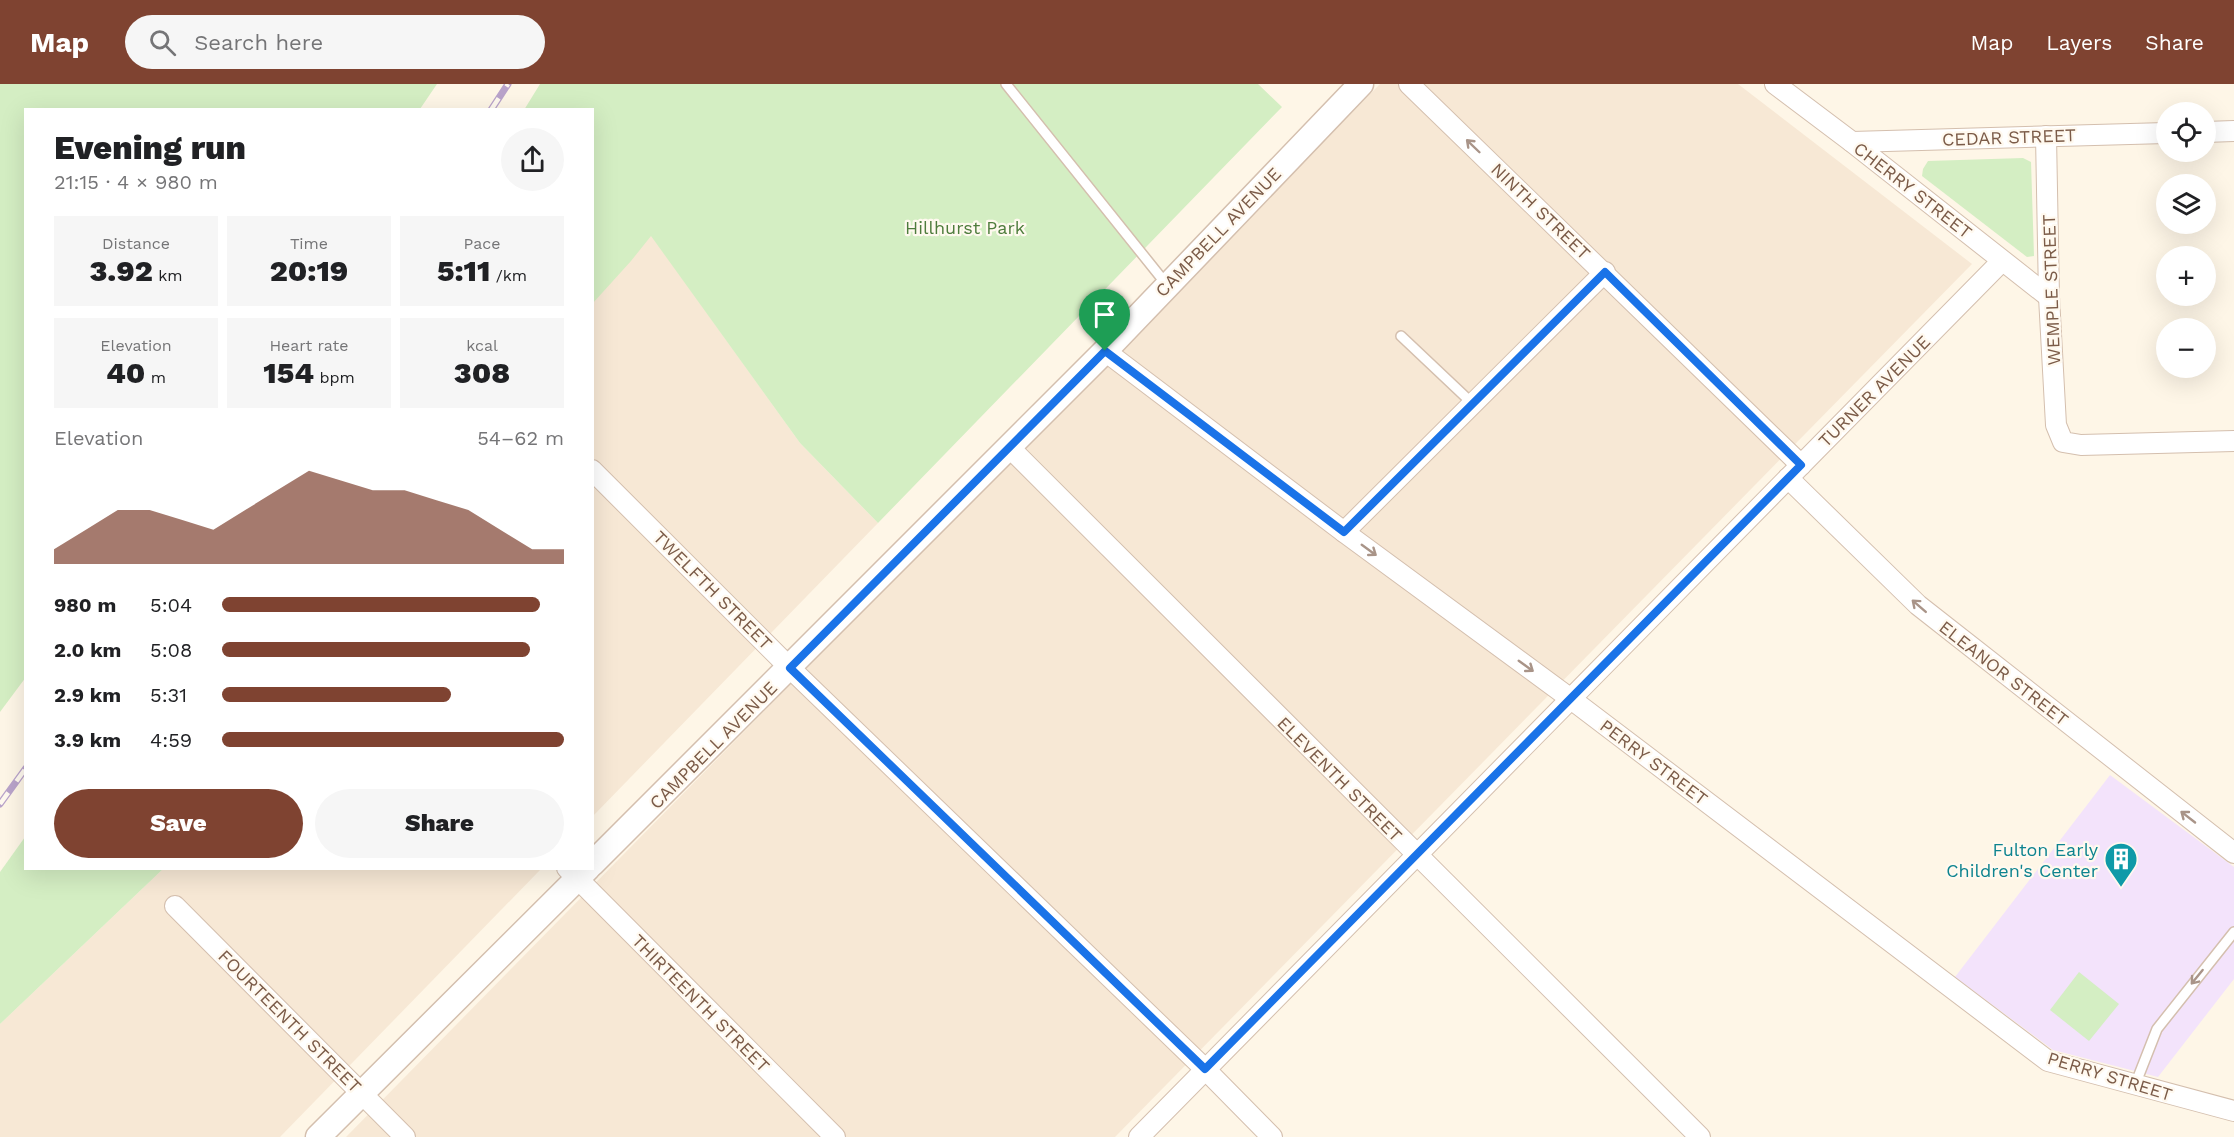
<!DOCTYPE html>
<html lang="en">
<head>
<meta charset="utf-8">
<style>
  :root { --surface:#fff; --page:#f6f6f6; --text:#202124; --muted:#757577; --accent:#7f4331 }
  body { margin:0; font-family:"Work Sans",sans-serif; background:var(--page); color:var(--text); height:100vh; display:flex; flex-direction:column; font-size:22px; white-space:nowrap }
  * { box-sizing:border-box; margin:0 }
  p { font-size:20px; color:var(--muted) }
  .icon { flex:none; width:33px; height:33px; fill:none; stroke:currentColor; stroke-width:2; stroke-linecap:round; stroke-linejoin:round }
  .map { position:relative; flex:1; overflow:hidden }
  .details { position:absolute; left:24px; top:24px; width:570px; height:762px; display:flex; flex-direction:column; background:var(--surface); border-radius:0px; box-shadow:0 6px 24px #0002 }
  .details>* { flex:none }
  .controls { position:absolute; left:2156px; top:18px; display:grid; gap:12px }
  .controls a { display:grid; place-items:center; width:60px; height:60px; border-radius:50%; background:var(--surface); box-shadow:0 6px 24px #0002; font-size:30px }
  .pin { position:absolute; display:grid; place-items:center; width:51px; height:51px; color:#fff; margin:-62px -26px; border-radius:50% 50% 50% 0; rotate:-45deg; box-shadow:0 0 6px #0007 }
  .pin .icon { rotate:45deg }
  .round { display:grid; place-items:center; flex:none; width:63px; height:63px; border-radius:32px; background:var(--page) }
  .summary { display:flex; align-items:center; justify-content:space-between; height:102px; padding:0 30px }
  h1 { font-size:33px; font-weight:800; line-height:45px }
  .figures { display:grid; grid-template-columns:repeat(3,1fr); gap:9px; height:102px; padding:6px 30px }
  .figures div { display:grid; align-content:center; border-radius:0px; background:var(--page); text-align:center }
  .figures b { font-size:30px; font-weight:800 }
  .figures small { font-size:16px; font-weight:400 }
  .figures p { font-size:16px }
  .chart { height:168px; padding:12px 30px }
  .chart p { display:flex; justify-content:space-between }
  .chart svg { width:100%; height:108px; margin-top:6px; fill:var(--accent); opacity:.7 }
  .primary-button { display:flex; gap:12px; margin-top:auto; padding:12px 30px }
  .primary-button a { flex:1; height:69px; border-radius:36px; background:var(--accent); color:#fff; font-size:24px; font-weight:800; line-height:69px; text-align:center }
  .primary-button a+a { background:var(--page); color:var(--text) }
  ul { padding:0 30px; list-style:none; font-size:20px }
  li { display:grid; grid-template-columns:96px 72px 1fr; align-items:center; height:45px }
  li i { height:15px; border-radius:8px; background:var(--accent) }
  header { display:flex; align-items:center; gap:36px; box-sizing:border-box; height:84px; padding:0 30px; background:var(--accent); color:#fff }
  header strong { font-size:28px }
  nav { display:flex; gap:33px; margin-inline-start:auto; font-size:21px }
  .search { width:420px; height:54px; background:var(--page); display:flex; align-items:center; gap:15px; box-sizing:border-box; padding:0 21px; border-radius:33px; color:var(--muted); font-size:22px }
  .map>svg:first-child { display:block }
</style>
</head>
<body>
<header>
<strong>Map</strong>
<div class="search"><svg class="icon" aria-label="search" viewBox="0 0 24 24"><circle cx="10" cy="10" r="6"/><path d="M15 15l6 6"/></svg>Search here</div>
<nav><a>Map</a><a>Layers</a><a>Share</a></nav>
</header>
<div class="map">
<svg width="2234" height="1053" viewBox="0 0 2234 1053">
  <rect width="100%" height="100%" fill="#fef6e7"/>
  <g fill="#f7e8d5">
    <polygon points="1380,0 1738,0 1972,180 1115,1053 346,1053"/>
    <polygon points="651,151 800,359 878,439 593,732 593,217"/>
    <polygon points="163,785 541,785 280,1053 0,1053 0,940"/>
  </g>
  <polygon fill="#f3e3fb" points="2110,691 2234,783 2234,895 2158,993 2053,966 1955,893"/>
  <g fill="#d4eec3">
    <polygon points="0,0 437,0 420,25 26,26 26,593 0,628"/>
    <polygon points="540,0 1258,0 1282,23 878,439 800,359 651,152 631,177 593,219 592,26 524,26"/>
    <polygon points="2023,74 2031,78 2034,172 2027,173 1922,92 1923,85 1928,77"/>
    <polygon points="25,753 26,784 163,785 0,940 0,788"/>
    <polygon points="2079,888 2119,920 2089,957 2050,926"/>
  </g>
  <g fill="none" stroke-linecap="round" stroke-linejoin="round">
    <g stroke="#d4bfae" stroke-width="12">
      <g id="service">
        <polyline points="1006,0 1167,201"/>
        <polyline points="1401,252 1473,320"/>
        <polyline points="2135,1001 2157,945 2234,848"/>
      </g>
    </g>
    <g stroke="#d4bfae" stroke-width="22">
      <g id="minor">
        <polyline points="1409,0 1801,381"/>
        <polyline points="1775,0 1852,58 2049,213"/>
        <polyline points="2205,48 2234,47"/>
        <polyline points="2046,52 2049,213 2056,341 2063,358 2081,361 2234,357"/>
        <polyline points="1852,58 2166,49"/>
        <polyline points="1105,267 1344,448 1571,615 2048,977 2234,1027"/>
        <polyline points="1008,362 1700,1053"/>
        <polyline points="592,386 790,584 1205,985 1272,1053"/>
        <polyline points="1788,394 1918,521 2234,769"/>
        <polyline points="1344,448 1605,188"/>
        <polyline points="567,784 835,1053"/>
        <polyline points="175,822 405,1053"/>
        <polyline points="1139,1053 2002,177"/>
      </g>
    </g>
    <g stroke="#d4bfae" stroke-width="27">
      <g id="tertiary">
        <polyline points="592,780 1105,267 1361,0"/>
        <polyline points="318,1053 588,784"/>
      </g>
    </g>
    <use href="#service" stroke="#fff" stroke-width="9"/>
    <use href="#minor" stroke="#fff" stroke-width="20"/>
    <use href="#tertiary" stroke="#fff" stroke-width="24"/>
    <g stroke="#b9a3ca" stroke-width="7">
      <g id="rail">
        <polyline points="491,26 508,0"/>
        <polyline points="0,720 26,684"/>
      </g>
    </g>
    <use href="#rail" stroke="#fff9ef" stroke-width="4.5" stroke-dasharray="14" stroke-linecap="butt"/>
  </g>
  <defs><path id="oneway-shaft" d="M-6 0H5M1.5-3L5.5 0L1.5 3" fill="none" stroke-width="1.6" stroke-linecap="round" stroke-linejoin="round" transform="scale(1.5)"/></defs>
  <g stroke="#a99488">
    <use href="#oneway-shaft" transform="translate(1473 62) rotate(-136)"/>
    <use href="#oneway-shaft" transform="translate(1369 466) rotate(36)"/>
    <use href="#oneway-shaft" transform="translate(1919 522) rotate(-139)"/>
    <use href="#oneway-shaft" transform="translate(1526 582) rotate(36)"/>
    <use href="#oneway-shaft" transform="translate(2188 733) rotate(-142)"/>
    <use href="#oneway-shaft" transform="translate(2197 893) rotate(129)"/>
  </g>
  <g fill="none" stroke-linecap="round" stroke-linejoin="round">
    <g stroke="#fff" stroke-width="12">
      <polygon id="route" points="1605,188 1801,381 1205,985 790,584 1105,267 1344,448"/>
    </g>
    <use href="#route" stroke="#1a73e8" stroke-width="8"/>
  </g>
  <defs>
    <g id="building-pin" transform="scale(1.725)"><path d="M0 17L-7.5 6A9.5 9.5 0 1 1 7.5 6Z" fill="#0f9aa8" stroke="#fff9ef"/><path d="M-4-6H4V6H1V3H-1V6H-4ZM-2.5-4.3h1.7v1.8h-1.7ZM.8-4.3h1.7v1.8H.8ZM-2.5-1h1.7V.8h-1.7ZM.8-1h1.7V.8H.8Z" fill="#fff"/></g>
  </defs>
  <g fill-rule="evenodd">
    <use href="#building-pin" x="2121" y="775"/>
  </g>
  <g text-anchor="middle" dominant-baseline="central" stroke-width="4.5" stroke-linejoin="round" paint-order="stroke">
    <g font-size="18" fill="#7b5b48" stroke="#fff9ef">
      <text transform="translate(2009 53) rotate(-2)">CEDAR STREET</text>
      <text transform="translate(1913 106) rotate(38)">CHERRY STREET</text>
      <text transform="translate(1541 127) rotate(44)">NINTH STREET</text>
      <text transform="translate(1218 148) rotate(-46)">CAMPBELL AVENUE</text>
      <text transform="translate(2051 206) rotate(-92)">WEMPLE STREET</text>
      <text transform="translate(1874 307) rotate(-45)">TURNER AVENUE</text>
      <text transform="translate(713 506) rotate(45)">TWELFTH STREET</text>
      <text transform="translate(2004 589) rotate(38)">ELEANOR STREET</text>
      <text transform="translate(713 661) rotate(-45)">CAMPBELL AVENUE</text>
      <text transform="translate(1654 678) rotate(37)">PERRY STREET</text>
      <text transform="translate(1340 695) rotate(45)">ELEVENTH STREET</text>
      <text transform="translate(701 919) rotate(45)">THIRTEENTH STREET</text>
      <text transform="translate(290 937) rotate(45)">FOURTEENTH STREET</text>
      <text transform="translate(2110 992) rotate(17)">PERRY STREET</text>
    </g>
    <g font-size="18" fill="#4e7c3c" stroke="#fff9ef">
      <text x="965" y="143">Hillhurst Park</text>
    </g>
    <g font-size="18" fill="#0d838f" stroke="#fff9ef" text-anchor="end">
      <text x="2098" y="765">Fulton Early<tspan x="2098" dy="21">Children's Center</tspan></text>
    </g>
  </g>
</svg>
<div class="controls">
<a><svg class="icon" aria-label="locate" viewBox="0 0 24 24"><circle cx="12" cy="12" r="6"/><path d="M12 2v4M12 18v4M2 12h4M18 12h4"/></svg></a>
<a><svg class="icon" aria-label="layers" viewBox="0 0 24 24"><path d="M12 4l9 5-9 5-9-5zM3 14l9 5 9-5"/></svg></a>
<a>+</a>
<a>−</a>
</div>
<div class="pin" style="left:1105px;top:267px;background:#1e9e55"><svg class="icon" aria-label="arrive" viewBox="0 0 24 24"><path d="M6 21V4h12l-3 4 3 4H6"/></svg></div>
<section class="details">
<div class="summary"><div><h1>Evening run</h1><p>21:15 · 4 × 980 m</p></div><a class="round"><svg class="icon" aria-label="share" viewBox="0 0 24 24"><path d="M12 15V3M7 8l5-5 5 5M5 13v7h14v-7"/></svg></a></div>
<div class="figures">
<div><p>Distance</p><b>3.92<small> km</small></b></div>
<div><p>Time</p><b>20:19</b></div>
<div><p>Pace</p><b>5:11<small> /km</small></b></div>
</div>
<div class="figures">
<div><p>Elevation</p><b>40<small> m</small></b></div>
<div><p>Heart rate</p><b>154<small> bpm</small></b></div>
<div><p>kcal</p><b>308</b></div>
</div>
<div class="chart"><p><span>Elevation</span>54–62 m</p>
<svg viewBox="0 0 160 44" preserveAspectRatio="none"><path d="M0 44V38L10 30L20 22L30 22L40 26L50 30L60 22L70 14L80 6L90 10L100 14L110 14L120 18L130 22L140 30L150 38L160 38V44z"/></svg>
</div>
<ul>
<li><b>980 m</b>5:04<i style="width:93%"></i></li>
<li><b>2.0 km</b>5:08<i style="width:90%"></i></li>
<li><b>2.9 km</b>5:31<i style="width:67%"></i></li>
<li><b>3.9 km</b>4:59<i style="width:100%"></i></li>
</ul>
<div class="primary-button"><a>Save</a><a>Share</a></div>
</section>
</div>
</body>
</html>
